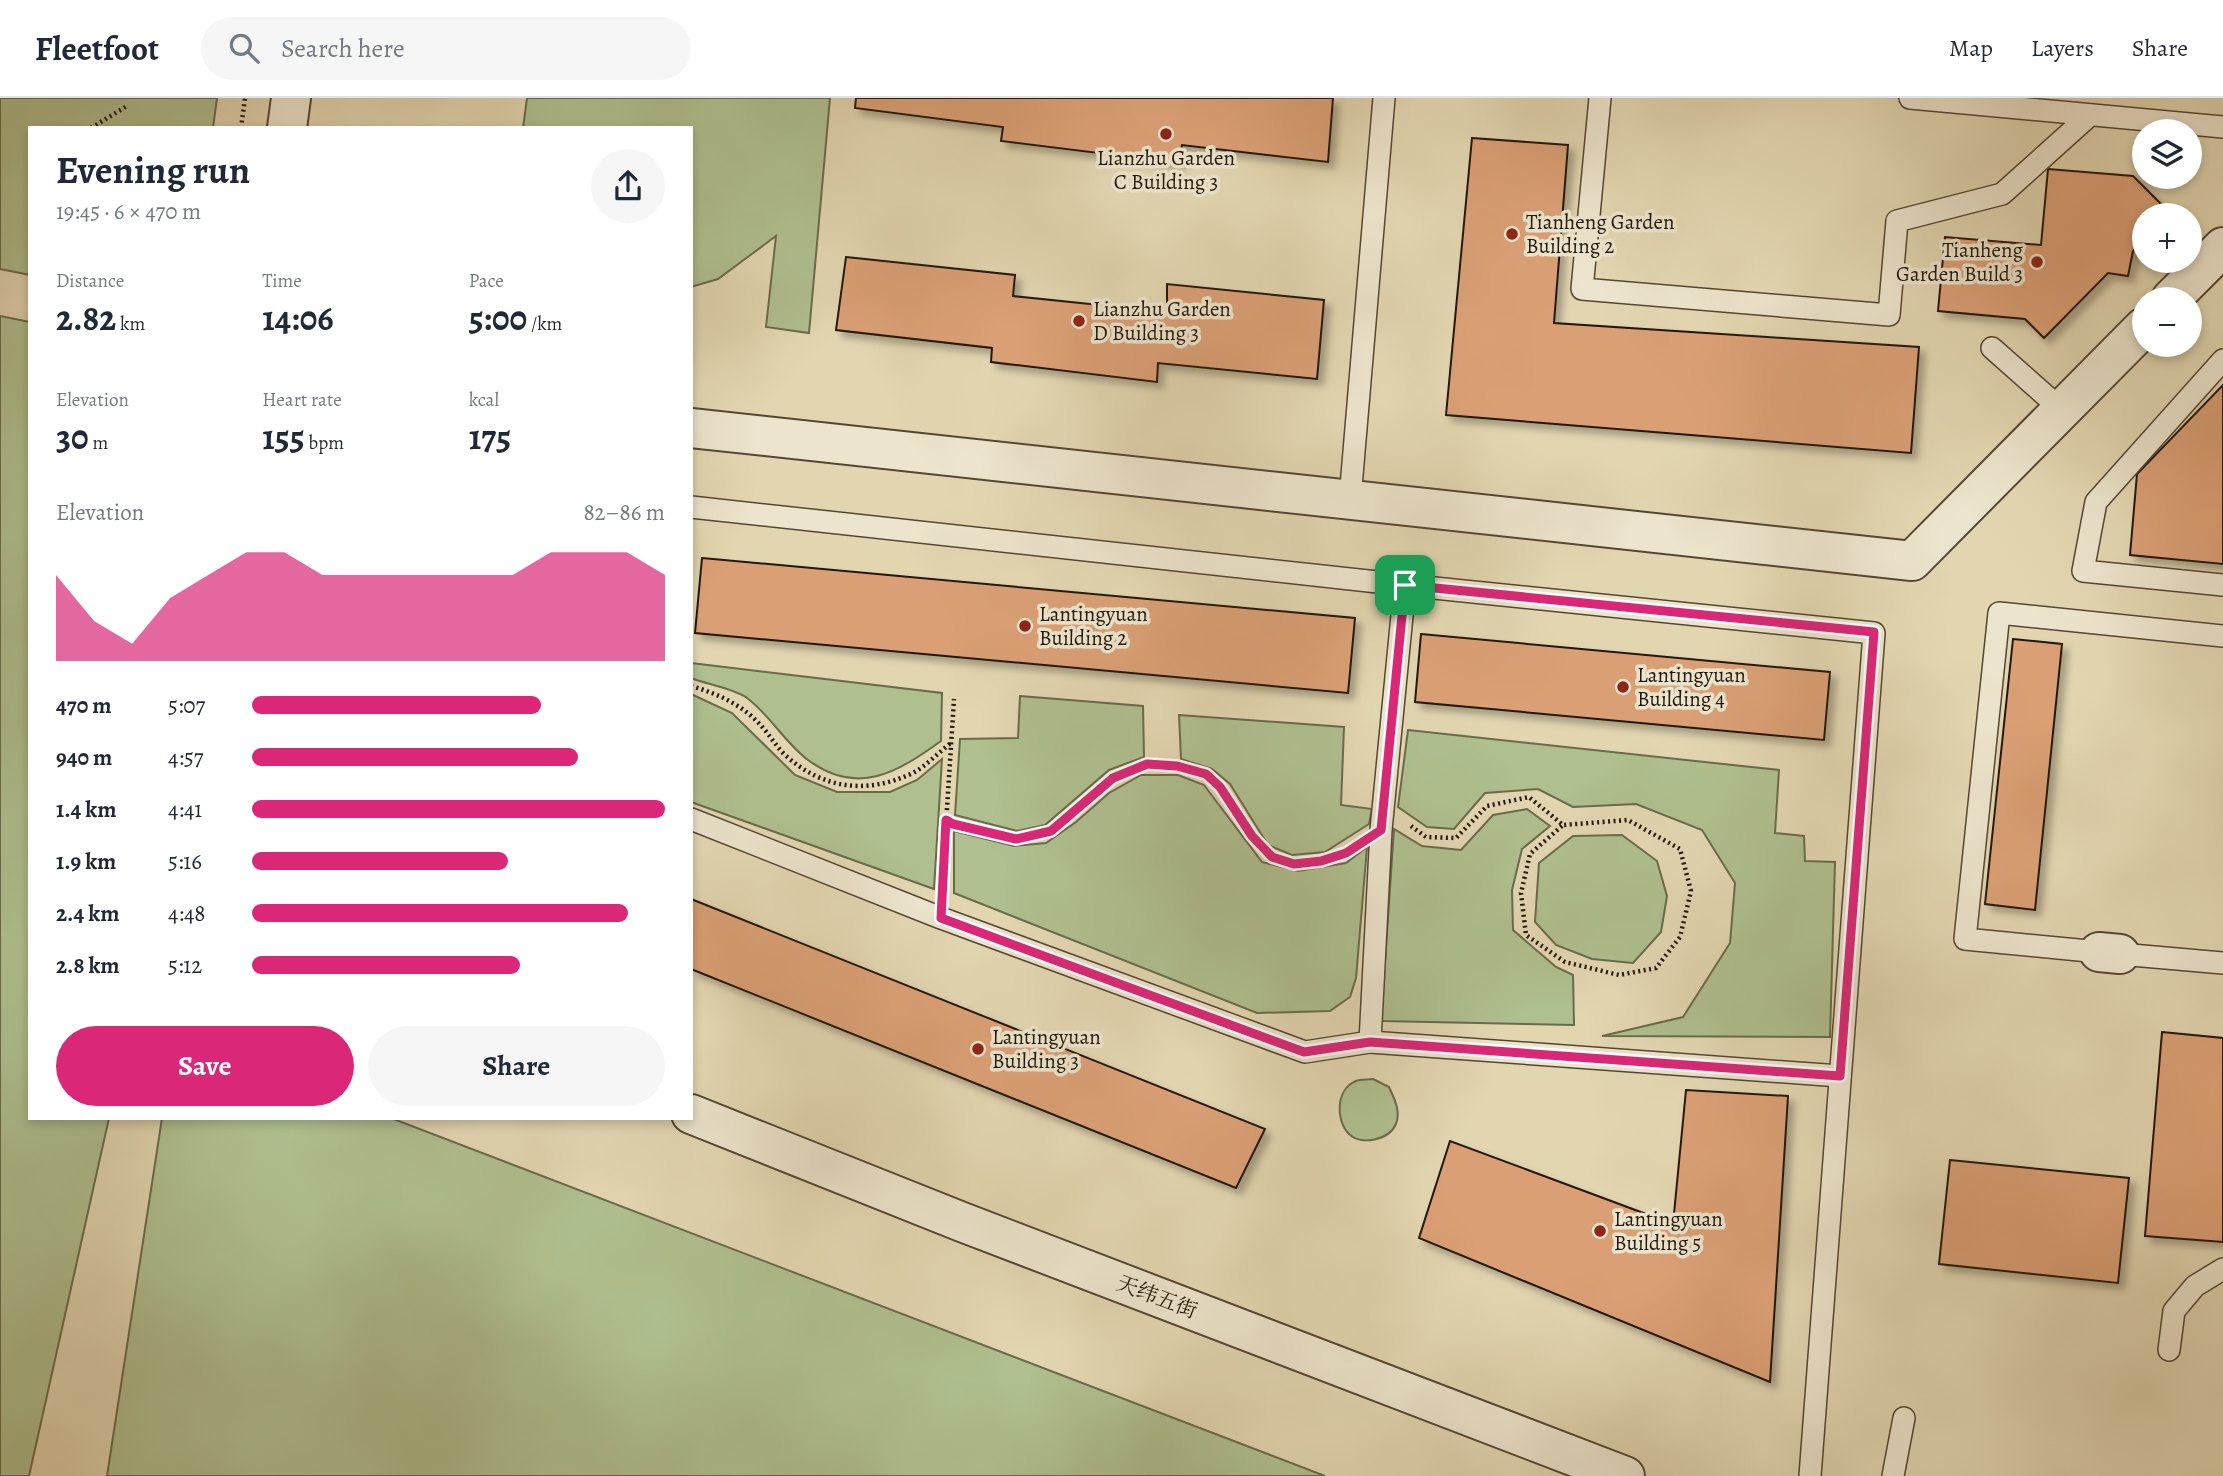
<!DOCTYPE html>
<html lang="en">
<head>
<meta charset="utf-8">
<style>
  :root { --surface:#fff; --page:#f6f6f7; --text:#1f2937; --muted:#747a83; --line:#e0e1e3; --accent:#db2777 }
  body { margin:0; font-family:Alegreya,"Noto Serif SC",serif; background:var(--page); color:var(--text); height:100vh; display:flex; flex-direction:column; font-size:26px; white-space:nowrap }
  * { box-sizing:border-box; margin:0 }
  p { font-size:23px; color:var(--muted) }
  .icon { flex:none; width:38px; height:38px; fill:none; stroke:currentColor; stroke-width:2; stroke-linecap:round; stroke-linejoin:round }
  .map { position:relative; flex:1; overflow:hidden }
  .details { position:absolute; left:28px; top:28px; width:665px; height:994px; display:flex; flex-direction:column; background:var(--surface); border-radius:0px; box-shadow:0 4px 10px #0003 }
  .details>* { flex:none }
  .tools { position:absolute; left:2132px; top:21px; display:grid; gap:14px }
  .tools a { display:grid; place-items:center; width:70px; height:70px; border-radius:50%; background:var(--surface); box-shadow:0 4px 10px #0003; font-size:35px }
  .pin { position:absolute; display:grid; place-items:center; width:60px; height:60px; color:#fff; margin:-30px; border-radius:14px; box-shadow:0 4px 10px #0006 }
  .round { display:grid; place-items:center; flex:none; width:74px; height:74px; border-radius:37px; background:var(--page) }
  .overview { display:flex; align-items:center; justify-content:space-between; height:119px; padding:0 28px }
  h1 { font-size:38px; font-weight:600; line-height:52px }
  .figures { display:grid; grid-template-columns:repeat(3,1fr); gap:10px; height:119px; padding:7px 28px }
  .figures div { display:grid; align-content:center }
  .figures b { font-size:35px; font-weight:600 }
  .figures small { font-size:19px; font-weight:400 }
  .figures p { font-size:19px }
  .chart { height:196px; padding:14px 28px }
  .chart p { display:flex; justify-content:space-between }
  .chart svg { width:100%; height:126px; margin-top:7px; fill:var(--accent); opacity:.7 }
  .button { display:flex; gap:14px; margin-top:auto; padding:14px 28px }
  .button a { flex:1; height:80px; border-radius:42px; background:var(--accent); color:#fff; font-size:28px; font-weight:600; line-height:80px; text-align:center }
  .button a+a { background:var(--page); color:var(--text) }
  ul { padding:0 28px; list-style:none; font-size:23px }
  li { display:grid; grid-template-columns:112px 84px 1fr; align-items:center; height:52px }
  li i { height:18px; border-radius:9px; background:var(--accent) }
  header { display:flex; align-items:center; gap:42px; box-sizing:border-box; height:98px; padding:0 35px; background:var(--surface); border-bottom:2px solid var(--line) }
  header strong { font-size:33px }
  nav { display:flex; gap:38px; margin-inline-start:auto; font-size:24px }
  .search { width:490px; height:63px; background:var(--page); display:flex; align-items:center; gap:18px; box-sizing:border-box; padding:0 24px; border-radius:38px; color:var(--muted); font-size:26px }
  .map>svg:first-child { display:block }
</style>
</head>
<body>
<header>
<strong>Fleetfoot</strong>
<div class="search"><svg class="icon" aria-label="search" viewBox="0 0 24 24"><circle cx="10" cy="10" r="6"/><path d="M15 15l6 6"/></svg>Search here</div>
<nav><a>Map</a><a>Layers</a><a>Share</a></nav>
</header>
<div class="map">
<svg width="2223" height="1378" viewBox="0 0 2223 1378">
  <defs>
    <filter id="shadow"><feDropShadow dx="6" dy="6" stdDeviation="3.5" flood-color="#0004"/></filter>
  </defs>
  <rect width="100%" height="100%" fill="#e2d6b1"/>
  <filter id="stains"><feTurbulence type="fractalNoise" baseFrequency=".00286" numOctaves="4"/><feColorMatrix values="0 0 0 0 .2 0 0 0 0 .09 0 0 0 0 .02 0 0 0 .5 -.17"/></filter>
  <radialGradient id="worn" r=".72"><stop offset=".6" stop-color="#630" stop-opacity="0"/><stop offset="1" stop-color="#630" stop-opacity=".3"/></radialGradient>
  <g fill="#afbf8f" stroke="#6a6b4b" stroke-width="2">
    <polygon points="0,0 217,0 213,30 30,30 30,177 0,171"/>
    <polygon points="527,0 830,0 809,235 766,229 776,138 718,181 691,189 691,30 523,30"/>
    <polygon points="0,218 30,224 30,1020 109,1020 29,1378 0,1378"/>
    <path d="M691 565 942 595 941 643C898 674 858 699 808 662 785 645 770 617 747 600 735 591 706 586 691 580Z"/>
    <polygon points="691,596 732,615 795,677 837,694 890,694 917,682 942,661 934,791 691,704"/>
    <polygon points="1020,598 1143,608 1144,659 1109,672 1045,727 1017,733 955,717 960,641 1018,640"/>
    <polygon points="1179,617 1344,629 1341,707 1372,711 1369,726 1325,754 1292,757 1268,747 1230,686 1212,671 1181,661"/>
    <polygon points="1408,632 1779,672 1775,735 1804,738 1805,763 1835,764 1830,939 1602,938 1683,919 1730,845 1735,785 1702,732 1636,706 1573,709 1538,691 1485,695 1454,731 1427,729 1398,709"/>
    <polygon points="1141,677 1178,677 1204,687 1262,764 1298,773 1346,765 1367,749 1356,880 1350,899 1330,913 1257,915 954,795 954,733 1014,748 1046,745 1076,724 1109,695"/>
    <polygon points="1527,711 1550,728 1522,751 1512,792 1513,832 1556,869 1573,877 1574,927 1381,923 1394,731 1422,748 1461,752 1493,717"/>
    <polygon points="1622,737 1657,763 1667,798 1661,834 1633,865 1592,861 1556,847 1535,824 1539,765 1573,738"/>
    <path d="M1373 981 1389 989C1394 1000 1401 1013 1396 1026 1389 1042 1361 1048 1349 1036 1335 1022 1336 991 1356 983 1361 981 1368 982 1373 981Z"/>
    <polygon points="162,1020 391,1020 1325,1378 107,1378"/>
  </g>
  <g fill="#da9f74" stroke="#241707" stroke-width="2" filter="url(#shadow)">
    <polygon points="856,0 1333,0 1328,64 1182,47 1179,65 1001,43 1003,29 855,10"/>
    <polygon points="1472,40 1568,47 1554,225 1919,249 1911,355 1446,317"/>
    <polygon points="2048,71 2133,78 2170,115 2144,117 2144,142 2133,153 2128,178 2108,175 2044,240 2025,221 1938,213 1945,139 2041,147"/>
    <polygon points="846,159 1015,177 1013,198 1167,214 1167,186 1324,202 1317,281 1158,265 1157,284 991,264 992,250 836,232"/>
    <polygon points="2223,287 2223,466 2130,457 2137,376"/>
    <polygon points="702,460 1355,520 1348,595 695,535"/>
    <polygon points="1421,536 1830,574 1824,642 1415,604"/>
    <polygon points="2013,541 2062,546 2035,812 1985,806"/>
    <polygon points="691,801 1265,1031 1236,1090 691,871"/>
    <polygon points="2162,934 2223,940 2223,1144 2145,1138"/>
    <polygon points="1686,992 1788,998 1770,1284 1419,1140 1450,1043 1673,1126"/>
    <polygon points="1950,1062 2129,1080 2118,1185 1939,1166"/>
  </g>
  <g fill="none" stroke-linecap="round" stroke-linejoin="round">
    <g stroke="#544732" stroke-width="24">
      <g id="lane">
        <polyline points="1600,0 1582,191 1889,217 1897,123 2002,96 2090,17"/>
        <polyline points="1910,0 2223,29"/>
        <polyline points="1992,250 2062,312"/>
        <polyline points="2223,262 2096,404 2083,473 2223,487"/>
        <polyline points="1350,401 1384,0"/>
        <polyline points="691,409 1405,487 1874,535 1810,1378"/>
        <polyline points="1405,487 1381,732 1370,944 1840,978"/>
        <polyline points="691,721 941,820 1305,954 1370,944"/>
        <polyline points="2099,854 1965,841 1999,515 2223,538"/>
        <polyline points="2120,856 2223,865"/>
        <polyline points="2169,1252 2174,1213 2195,1188 2223,1171"/>
        <polyline points="1893,1378 1904,1320"/>
      </g>
    </g>
    <g stroke="#544732" stroke-width="42">
      <g id="street">
        <polyline points="287,30 291,0"/>
        <polyline points="2171,201 2223,149"/>
        <polyline points="691,330 1912,463 2144,229"/>
        <polyline points="2099,854 2120,856"/>
        <polyline points="691,1016 962,1124 1625,1378"/>
      </g>
    </g>
    <g stroke="#241707" stroke-width="4.5" stroke-dasharray="2 3.5" stroke-linecap="butt">
      <polyline points="91,30 127,8"/>
      <polyline points="241,30 245,0"/>
      <path d="M691 588C719 596 745 608 764 631 771 639 776 648 784 656 822 691 866 697 913 675 926 668 939 654 951 645"/>
      <polyline points="946,722 953,726 1016,741 1051,733 1113,680 1147,666 1177,668 1206,676 1220,689 1252,738 1272,759 1294,766 1321,763 1349,754"/>
      <polyline points="1411,728 1426,739 1456,740 1487,708 1529,699 1563,727 1530,756 1521,795 1526,837 1565,864 1619,877 1656,870 1680,839 1691,793 1680,751 1628,722 1563,727"/>
      <polyline points="942,789 954,601"/>
    </g>
    <use href="#lane" stroke="#ece4cc" stroke-width="21"/>
    <use href="#street" stroke="#ece4cc" stroke-width="38"/>
  </g>
  <g fill="none" stroke-linecap="round" stroke-linejoin="round">
    <g stroke="#fff" stroke-width="14">
      <polygon id="route" points="1405,487 1874,534 1840,978 1370,944 1304,954 941,820 946,722 953,726 1016,741 1051,733 1113,680 1147,666 1177,668 1206,676 1220,689 1252,738 1272,759 1294,766 1321,763 1346,755 1381,732"/>
    </g>
    <use href="#route" stroke="#db2777" stroke-width="9"/>
  </g>
  <g fill="#8f2418" stroke="#ece4cc" stroke-width="2.5">
    <circle cx="1166" cy="36" r="7"/>
    <circle cx="1512" cy="136" r="7"/>
    <circle cx="2037" cy="164" r="7"/>
    <circle cx="1079" cy="223" r="7"/>
    <circle cx="1025" cy="528" r="7"/>
    <circle cx="1623" cy="589" r="7"/>
    <circle cx="978" cy="951" r="7"/>
    <circle cx="1600" cy="1133" r="7"/>
  </g>
  <g text-anchor="middle" dominant-baseline="central" stroke-width="7" stroke-linejoin="round" paint-order="stroke">
    <g font-size="21" fill="#241707" stroke="#ece4cc" text-anchor="start">
      <text x="1166" y="60" text-anchor="middle">Lianzhu Garden<tspan x="1166" dy="24">C Building 3</tspan></text>
      <text x="1526" y="124">Tianheng Garden<tspan x="1526" dy="24">Building 2</tspan></text>
      <text x="2023" y="152" text-anchor="end">Tianheng<tspan x="2023" dy="24">Garden Build 3</tspan></text>
      <text x="1093" y="211">Lianzhu Garden<tspan x="1093" dy="24">D Building 3</tspan></text>
      <text x="1039" y="516">Lantingyuan<tspan x="1039" dy="24">Building 2</tspan></text>
      <text x="1637" y="577">Lantingyuan<tspan x="1637" dy="24">Building 4</tspan></text>
      <text x="992" y="939">Lantingyuan<tspan x="992" dy="24">Building 3</tspan></text>
      <text x="1614" y="1121">Lantingyuan<tspan x="1614" dy="24">Building 5</tspan></text>
    </g>
    <g font-size="21" fill="#241707" stroke="#ece4cc">
      <text transform="translate(1157 1199) rotate(21)">天纬五街</text>
    </g>
  </g>
  <rect width="100%" height="100%" filter="url(#stains)"/>
  <rect width="100%" height="100%" fill="url(#worn)"/>
</svg>
<div class="tools">
<a><svg class="icon" aria-label="layers" viewBox="0 0 24 24"><path d="M12 4l9 5-9 5-9-5zM3 14l9 5 9-5"/></svg></a>
<a>+</a>
<a>−</a>
</div>
<div class="pin" style="left:1405px;top:487px;background:#1e9e55"><svg class="icon" aria-label="arrive" viewBox="0 0 24 24"><path d="M6 21V4h12l-3 4 3 4H6"/></svg></div>
<section class="details">
<div class="overview"><div><h1>Evening run</h1><p>19:45 · 6 × 470 m</p></div><a class="round"><svg class="icon" aria-label="share" viewBox="0 0 24 24"><path d="M12 15V3M7 8l5-5 5 5M5 13v7h14v-7"/></svg></a></div>
<div class="figures">
<div><p>Distance</p><b>2.82<small> km</small></b></div>
<div><p>Time</p><b>14:06</b></div>
<div><p>Pace</p><b>5:00<small> /km</small></b></div>
</div>
<div class="figures">
<div><p>Elevation</p><b>30<small> m</small></b></div>
<div><p>Heart rate</p><b>155<small> bpm</small></b></div>
<div><p>kcal</p><b>175</b></div>
</div>
<div class="chart"><p><span>Elevation</span>82–86 m</p>
<svg viewBox="0 0 160 44" preserveAspectRatio="none"><path d="M0 44V14L10 30L20 38L30 22L40 14L50 6L60 6L70 14L80 14L90 14L100 14L110 14L120 14L130 6L140 6L150 6L160 14V44z"/></svg>
</div>
<ul>
<li><b>470 m</b>5:07<i style="width:70%"></i></li>
<li><b>940 m</b>4:57<i style="width:79%"></i></li>
<li><b>1.4 km</b>4:41<i style="width:100%"></i></li>
<li><b>1.9 km</b>5:16<i style="width:62%"></i></li>
<li><b>2.4 km</b>4:48<i style="width:91%"></i></li>
<li><b>2.8 km</b>5:12<i style="width:65%"></i></li>
</ul>
<div class="button"><a>Save</a><a>Share</a></div>
</section>
</div>
</body>
</html>
